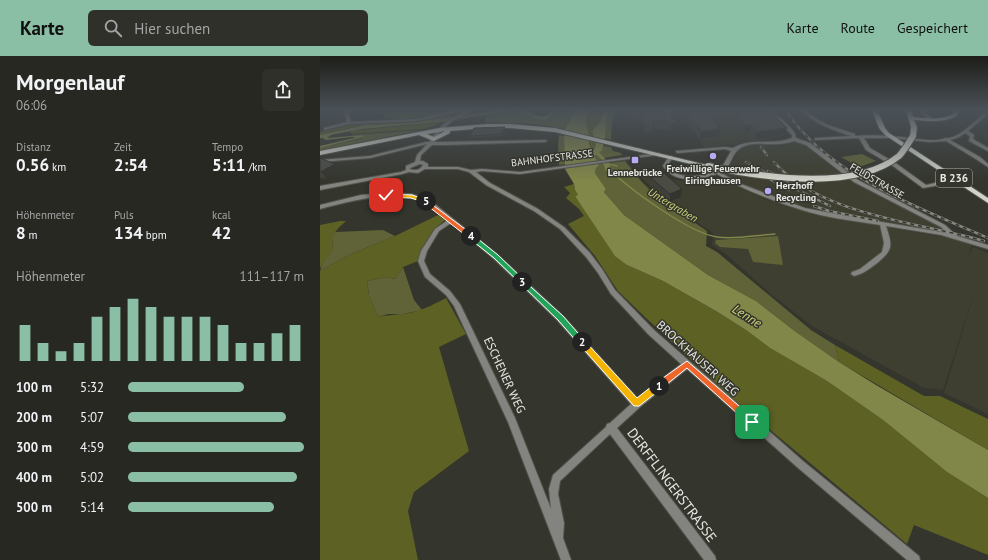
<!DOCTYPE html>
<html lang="de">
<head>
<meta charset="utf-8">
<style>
  :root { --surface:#272822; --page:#2f302a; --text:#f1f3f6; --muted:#a4a6a5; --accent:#8abfa5 }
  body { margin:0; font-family:"PT Sans",sans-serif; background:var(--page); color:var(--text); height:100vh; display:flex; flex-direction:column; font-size:15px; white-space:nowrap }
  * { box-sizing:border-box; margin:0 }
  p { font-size:13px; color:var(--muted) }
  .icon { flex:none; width:22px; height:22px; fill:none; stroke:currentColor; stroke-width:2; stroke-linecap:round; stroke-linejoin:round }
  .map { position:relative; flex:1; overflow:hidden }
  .details { display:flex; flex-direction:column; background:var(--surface); width:320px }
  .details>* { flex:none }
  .pin { position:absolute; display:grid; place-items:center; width:34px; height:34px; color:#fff; margin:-17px; border-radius:8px; box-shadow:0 2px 6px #0006 }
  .km { position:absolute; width:20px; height:20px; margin:-10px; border-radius:50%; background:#222; color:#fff; font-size:11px; line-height:20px; text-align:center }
  .round { display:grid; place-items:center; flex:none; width:42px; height:42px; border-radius:6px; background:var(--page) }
  .overview { display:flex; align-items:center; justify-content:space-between; height:68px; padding:0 16px }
  h1 { font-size:22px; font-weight:800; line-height:30px }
  .figures { display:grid; grid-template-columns:repeat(3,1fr); gap:6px; height:68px; padding:4px 16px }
  .figures div { display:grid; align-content:center }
  .figures b { font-size:17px; font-weight:800 }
  .figures small { font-size:11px; font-weight:400 }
  .figures p { font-size:11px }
  .chart { height:112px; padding:8px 16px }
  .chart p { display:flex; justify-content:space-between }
  .chart svg { width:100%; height:72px; margin-top:4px; stroke:var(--accent); stroke-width:6 }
  ul { padding:0 16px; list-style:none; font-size:13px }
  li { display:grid; grid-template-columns:64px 48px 1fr; align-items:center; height:30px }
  li i { height:10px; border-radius:5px; background:var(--accent) }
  header { display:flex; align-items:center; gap:24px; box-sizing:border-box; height:56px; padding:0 20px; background:var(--accent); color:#111 }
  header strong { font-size:19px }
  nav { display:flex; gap:22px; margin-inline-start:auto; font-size:14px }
  .search { width:280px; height:36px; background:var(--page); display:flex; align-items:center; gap:10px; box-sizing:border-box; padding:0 14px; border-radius:6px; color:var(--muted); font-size:15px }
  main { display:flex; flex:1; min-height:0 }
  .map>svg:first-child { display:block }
</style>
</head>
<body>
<header>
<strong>Karte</strong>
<div class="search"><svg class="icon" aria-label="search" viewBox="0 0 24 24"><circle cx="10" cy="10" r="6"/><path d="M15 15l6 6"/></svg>Hier suchen</div>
<nav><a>Karte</a><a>Route</a><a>Gespeichert</a></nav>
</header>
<main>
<section class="details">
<div class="overview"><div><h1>Morgenlauf</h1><p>06:06</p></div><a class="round"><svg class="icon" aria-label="share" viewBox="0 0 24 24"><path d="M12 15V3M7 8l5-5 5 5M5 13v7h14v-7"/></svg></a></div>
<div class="figures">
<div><p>Distanz</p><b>0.56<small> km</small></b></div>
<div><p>Zeit</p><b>2:54</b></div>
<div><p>Tempo</p><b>5:11<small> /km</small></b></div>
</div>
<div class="figures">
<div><p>Höhenmeter</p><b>8<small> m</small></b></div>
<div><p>Puls</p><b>134<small> bpm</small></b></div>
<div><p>kcal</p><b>42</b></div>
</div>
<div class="chart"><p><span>Höhenmeter</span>111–117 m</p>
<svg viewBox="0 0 160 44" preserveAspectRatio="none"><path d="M5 44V22M15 44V33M25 44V38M35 44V33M45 44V17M55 44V11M65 44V6M75 44V11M85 44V17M95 44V17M105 44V17M115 44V22M125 44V33M135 44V33M145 44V27M155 44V22"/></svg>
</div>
<ul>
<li><b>100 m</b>5:32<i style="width:66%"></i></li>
<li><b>200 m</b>5:07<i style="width:90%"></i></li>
<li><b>300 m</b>4:59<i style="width:100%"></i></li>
<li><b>400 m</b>5:02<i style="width:96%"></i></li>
<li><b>500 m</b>5:14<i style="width:83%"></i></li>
</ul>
</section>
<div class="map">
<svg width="668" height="504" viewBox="0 0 668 504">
  <rect width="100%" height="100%" fill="#34352d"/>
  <g fill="#3e3f31">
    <polygon points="355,54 442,54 467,79 433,86 384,92 375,77 370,74 372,73 361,63 359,63"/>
    <polygon points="477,85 488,90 530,124 619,170 622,176 547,165 505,156 464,144 438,134 421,128 404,118 410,110 418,95 424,91"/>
    <polygon points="340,114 345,120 352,123 363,125 400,122 447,144 517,163 625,181 651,187 651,192 647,203 653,191 668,197 668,358 624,337 656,231 623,334 604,332 492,270 452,239 406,198 392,189 393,177 343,143 321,121"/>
  </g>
  <g fill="#5f6337">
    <polygon points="236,54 255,54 245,73 216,68 165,66 166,59 197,55 213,62 232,60"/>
    <path d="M291 54H297L292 64 291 84 285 82C286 72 283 63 291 54Z"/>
    <polygon points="101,74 0,95 0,92 43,82 42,79 31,80 32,79"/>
    <polygon points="239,79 244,80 246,108 239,109 238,88"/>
    <polygon points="283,90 291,91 293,95 301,97 302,99 284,102 278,96 282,95"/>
    <polygon points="542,98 556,105 539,111 521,101"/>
    <polygon points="276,99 280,102 286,114 291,113 289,107 305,105 321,125 338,142 387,175 386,190 397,196 491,274 515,289 519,306 476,276 436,245 388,219 304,159 284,136 286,133 275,117 276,112 274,100"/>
    <polygon points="63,174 75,180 29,199 0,215 3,206 13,193 12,182 15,176"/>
    <polygon points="458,180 463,209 433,206 428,193 400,191 395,187 396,184"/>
    <polygon points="83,211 94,244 102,254 83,258 68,258 58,261 49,240 47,225 66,221 75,223"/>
  </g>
  <g fill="#5d6124">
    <polygon points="60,54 123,54 118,56 120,58 76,65 72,62 65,61"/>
    <path d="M270 54H285L279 67 272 75 276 88 274 94H271C267 88 270 83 268 76 267 67 264 62 270 54Z"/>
    <path d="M131 59 134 60C107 71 74 67 45 69 30 71 15 76 0 79V76L30 69 96 65Z"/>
    <polygon points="122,66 114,70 103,73 32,78 29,75"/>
    <polygon points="254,128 255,134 258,139 255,140 307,209 343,225 396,255 426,274 450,292 507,325 563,364 627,416 668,442 668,499 594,469 587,488 411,341 326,262 298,235 275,200 248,168 264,160 259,153 246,142 250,137 244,131"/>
    <path d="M118 159 125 164C111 175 103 189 98 205L83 211 75 223 66 221 47 225 49 240 58 261C66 259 74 259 82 258 98 257 112 249 126 242L146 278 119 291 149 395 94 436 88 455 98 504H0V215L29 199 75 180Z"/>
    <path d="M20 165H26C15 175 11 178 13 193L0 212V169Z"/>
    <polygon points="515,289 604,340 620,340 668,363 668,394 519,306"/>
  </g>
  <g fill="#818649">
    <path d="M179 54C186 54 194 53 201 54 213 56 222 67 232 54H236C224 75 208 55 193 55L119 66 42 73 11 79 7 82 42 79 44 81 0 92V90L34 82V81H32L6 84 3 82H0V79L45 69 94 67Z"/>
    <path d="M255 54H270C264 62 267 67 268 76 270 83 267 88 272 94H274L276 88 272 75 279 67 285 54H291C283 63 287 71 285 82 284 86 283 91 282 95L279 96 289 107 291 113 286 115 281 103 276 99 274 100 279 109 276 112 275 117 286 133 284 136 304 159 388 219 436 245 476 276 519 306 556 329 668 394V442L627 416 563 364 507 325 450 292 426 274 396 255 343 225 307 209 295 200 255 140 258 139 255 134 254 128 245 113 244 80 245 73Z"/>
  </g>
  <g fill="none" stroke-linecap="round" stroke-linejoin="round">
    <g stroke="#818649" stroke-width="1.5">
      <polyline points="288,108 297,110"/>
      <path d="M288 112C308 132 369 177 397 181 415 184 436 179 455 178"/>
    </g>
    <g stroke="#51524a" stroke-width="2">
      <g id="minor">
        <path d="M24 54H28L31 66 97 63 135 54H152L151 56 132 65 121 75 114 86 225 84 227 85 225 86 126 89H112L101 99 100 105H103L108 108V111H138L151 114 162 113 200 116 339 97V98L337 99 200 118 162 115 156 116 170 127 218 153 244 171 270 197 282 213 295 234 334 274 483 405 599 500 600 504H587L477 411 367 313 320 351 297 372 395 500 396 504H384L290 378 240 425 238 438 244 467 243 482 251 504H241L188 366 134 250 126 239 105 221 98 205 101 195 115 173 128 164C121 159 114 151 106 147 76 132 31 145 0 153V149L41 139 66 137 92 138 111 145 178 199 243 260 317 342 361 308 328 278 291 238 278 217 266 201 240 173 214 155 166 129 149 116 138 113H105L98 117 89 116 82 118 0 134V130L81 116 86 114V110L95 106 97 99 107 88 50 102 0 106V104L50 100 106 86H109C120 69 126 65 143 56H138L97 65 29 68 4 74V72L27 66ZM100 108 103 109C100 114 95 115 90 113V112ZM131 167 174 203 237 264 311 348 290 367 287 368 286 371 233 419 229 433 231 453 195 362 140 248 130 235 110 218 104 205 107 195 119 175Z"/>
        <polygon points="346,54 350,54 351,64 348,63"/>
        <path d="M446 54H451C458 61 476 73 476 82L490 87 538 124 625 169 637 180 668 189V193L621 179 566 170C573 191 573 194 556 208 549 213 543 218 534 220L531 218 532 216 540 213 562 196 564 187 560 169C534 165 507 162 482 154 453 145 423 134 397 118 378 124 355 128 343 110L349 100H351L353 101 347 110C360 126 385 120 401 113L411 95 405 93 358 97 356 96V95L405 91 413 92C432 81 453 90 472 82V79L469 76ZM474 85 486 89 534 126 621 171 627 177 521 159 485 152 421 128 401 117C412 112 410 97 422 91 437 84 457 92 474 85Z"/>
        <path d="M481 54H486L495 62 508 69 535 78V80C546 79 558 79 569 80 583 80 615 88 625 82 640 84 656 62 668 55V58L648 75 654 79 653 83 668 92V95L649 85 650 80 645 77 639 81 630 84 660 101 668 108V111L656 103 626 85 610 86 570 82H544L550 92 577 108 606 129 637 122 640 124 637 126 603 132 573 110 546 94 539 82 495 84V82H497L531 80C513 74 495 68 481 54Z"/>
        <polygon points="598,54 603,54 612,63 609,64"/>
      </g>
    </g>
    <g stroke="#51524a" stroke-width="2">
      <g id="major">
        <polygon points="552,54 557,54 565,72 569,77 668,142 668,147 565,79 559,72"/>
        <path d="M586 54H591L593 61C606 62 620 65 633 58V54H639L637 60C623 67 609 65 594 64L597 71 596 80 593 82 590 80 591 71Z"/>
        <path d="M167 68H190L235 72 391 110 388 112 235 76 190 72H167L130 75V77L114 85 99 79 0 99V95L119 72ZM125 75 114 81 107 78Z"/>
      </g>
    </g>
    <use href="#minor" fill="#83837f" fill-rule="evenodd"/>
    <use href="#major" fill="#d1d3ca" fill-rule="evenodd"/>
    <g stroke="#868780" stroke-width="2.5">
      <g id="rail">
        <path d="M465 54C471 61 476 69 482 75 526 125 608 156 668 182"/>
        <polyline points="441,91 447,99"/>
        <polyline points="426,106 453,121"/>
        <path d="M454 106C502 160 599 166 664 185"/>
        <polyline points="448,115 478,131"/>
        <polyline points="446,121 469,134"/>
        <polyline points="472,131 510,150"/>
        <polyline points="494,150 509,155 558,165"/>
      </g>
    </g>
    <use href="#rail" stroke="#34352d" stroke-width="1.5" stroke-dasharray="4" stroke-linecap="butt"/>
    <g stroke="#51524a" stroke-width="8" stroke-linecap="butt">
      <path id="major-bridge" d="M388 110C440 121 534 136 579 100 584 95 589 86 593 80"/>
    </g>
    <use href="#major-bridge" stroke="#d1d3ca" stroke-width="6"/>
  </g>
  <g fill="#40403a">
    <polygon points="304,54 346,54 346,57 358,65 357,74 351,76 344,73 334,73 333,76 325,77 324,67"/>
    <polygon points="359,54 387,54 387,56 400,73 399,80 380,83 368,64 365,65"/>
    <polygon points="411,54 449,54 465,79 435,83 429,76 425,77 415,65 416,60"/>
    <polygon points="185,74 182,80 151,82 150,80"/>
    <polygon points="0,102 20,115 7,123 0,122"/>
    <polygon points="331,122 361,141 350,145 331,129"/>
  </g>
  <g fill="#34342f">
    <polygon points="365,58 368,58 368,64 365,65"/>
    <polygon points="334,64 334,73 333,76 333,68"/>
    <polygon points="358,65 357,74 351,76 351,68"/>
    <polygon points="431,69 429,76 425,77 426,70"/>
    <polygon points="185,71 185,74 182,80 181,78"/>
    <polygon points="467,72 465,79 435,83 437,76"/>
    <polygon points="400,73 399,80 380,83 381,76"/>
    <polygon points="15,108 20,115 7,123 1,116"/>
    <polygon points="362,133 361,141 350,145 350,138"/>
  </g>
  <g fill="#4a4b43" stroke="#34342f">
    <polygon points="317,54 345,54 344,56 358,65 351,68 344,64 334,64 333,68 324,68 323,58"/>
    <polygon points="363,54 386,54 400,73 381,76 368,58 365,58"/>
    <polygon points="418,54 449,54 467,72 437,76 431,69 426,70 416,59 421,58"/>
    <polygon points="185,71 181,78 150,80 154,72"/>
    <polygon points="0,102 15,108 0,116"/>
    <polygon points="344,117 362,133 350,138 331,122"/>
  </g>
  <linearGradient id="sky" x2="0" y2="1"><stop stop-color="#1d1d19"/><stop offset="0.43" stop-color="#4a5157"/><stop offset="1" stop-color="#4a5157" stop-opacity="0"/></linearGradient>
  <rect width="668" height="125" fill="url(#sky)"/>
  <polygon fill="#f0652b" stroke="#fff" points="367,305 434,363 434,368 429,368 367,312 342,332 336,332 336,327"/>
  <polygon fill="#f5b400" stroke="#fff" points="262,283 264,284 317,342 336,327 342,327 342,332 319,350 314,350 259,288 258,286"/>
  <polygon fill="#22a559" stroke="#fff" points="202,223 243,260 264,284 264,288 259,288 238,264 200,227 200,224"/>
  <polygon fill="#22a559" stroke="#fff" points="149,179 153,179 178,199 204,224 204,227 200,227 174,202 149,182"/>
  <polygon fill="#f0652b" stroke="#fff" points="106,144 153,179 153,182 149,182 104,147 104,145"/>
  <polygon fill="#f5b400" stroke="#fff" points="64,138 92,139 109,145 106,147 91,142 66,141"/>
  <g fill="#b9aaf7" stroke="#34352d" stroke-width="1.5">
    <circle cx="393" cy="100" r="4"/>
    <rect x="311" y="100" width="8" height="8" rx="2"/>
    <circle cx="448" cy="135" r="4"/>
  </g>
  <g text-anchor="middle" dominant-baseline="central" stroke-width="3" stroke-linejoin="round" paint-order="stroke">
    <g font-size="10" fill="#e7e8e3" stroke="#34352d">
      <text transform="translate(232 102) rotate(-7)">BAHNHOFSTRASSE</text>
      <text transform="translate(557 125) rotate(30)">FELDSTRASSE</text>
    </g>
    <g font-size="10" font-weight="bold" fill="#e7e8e3" stroke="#34352d">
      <text x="393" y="112">Freiwillige Feuerwehr<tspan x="393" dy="12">Eiringhausen</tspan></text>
      <text x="315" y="116">Lennebrücke</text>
      <text x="456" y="129" text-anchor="start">Herzhoff<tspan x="456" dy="12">Recycling</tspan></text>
    </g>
    <rect fill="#34352d" stroke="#b1b2ac" stroke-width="1" x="616" y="113" width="36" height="18" rx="3"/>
    <g font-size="11" font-weight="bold" fill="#e7e8e3">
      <text x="634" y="122">B 236</text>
    </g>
    <g font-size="11" font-style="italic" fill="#ced57b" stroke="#34352d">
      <text transform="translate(353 149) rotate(31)">Untergraben</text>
    </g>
    <g font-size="12" fill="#e7e8e3" stroke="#34352d">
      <text transform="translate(378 302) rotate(42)">BROCKHAUSER WEG</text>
      <text transform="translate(185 319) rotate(65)">ESCHENER WEG</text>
    </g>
    <g font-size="13" font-style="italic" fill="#ced57b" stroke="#34352d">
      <text transform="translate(427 260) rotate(32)">Lenne</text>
    </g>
    <g font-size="14" fill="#e7e8e3" stroke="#34352d">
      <text transform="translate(352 429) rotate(53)">DERFFLINGERSTRASSE</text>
    </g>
  </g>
</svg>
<div class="pin" style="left:432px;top:366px;background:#1e9e55"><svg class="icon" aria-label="arrive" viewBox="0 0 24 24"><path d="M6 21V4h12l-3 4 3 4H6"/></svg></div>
<div class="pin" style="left:66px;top:139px;background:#d93025"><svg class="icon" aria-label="check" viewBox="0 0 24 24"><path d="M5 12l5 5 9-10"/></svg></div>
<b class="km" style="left:339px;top:330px">1</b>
<b class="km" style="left:262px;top:286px">2</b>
<b class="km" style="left:202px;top:226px">3</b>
<b class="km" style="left:151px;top:180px">4</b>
<b class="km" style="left:106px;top:145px">5</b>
</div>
</main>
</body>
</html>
